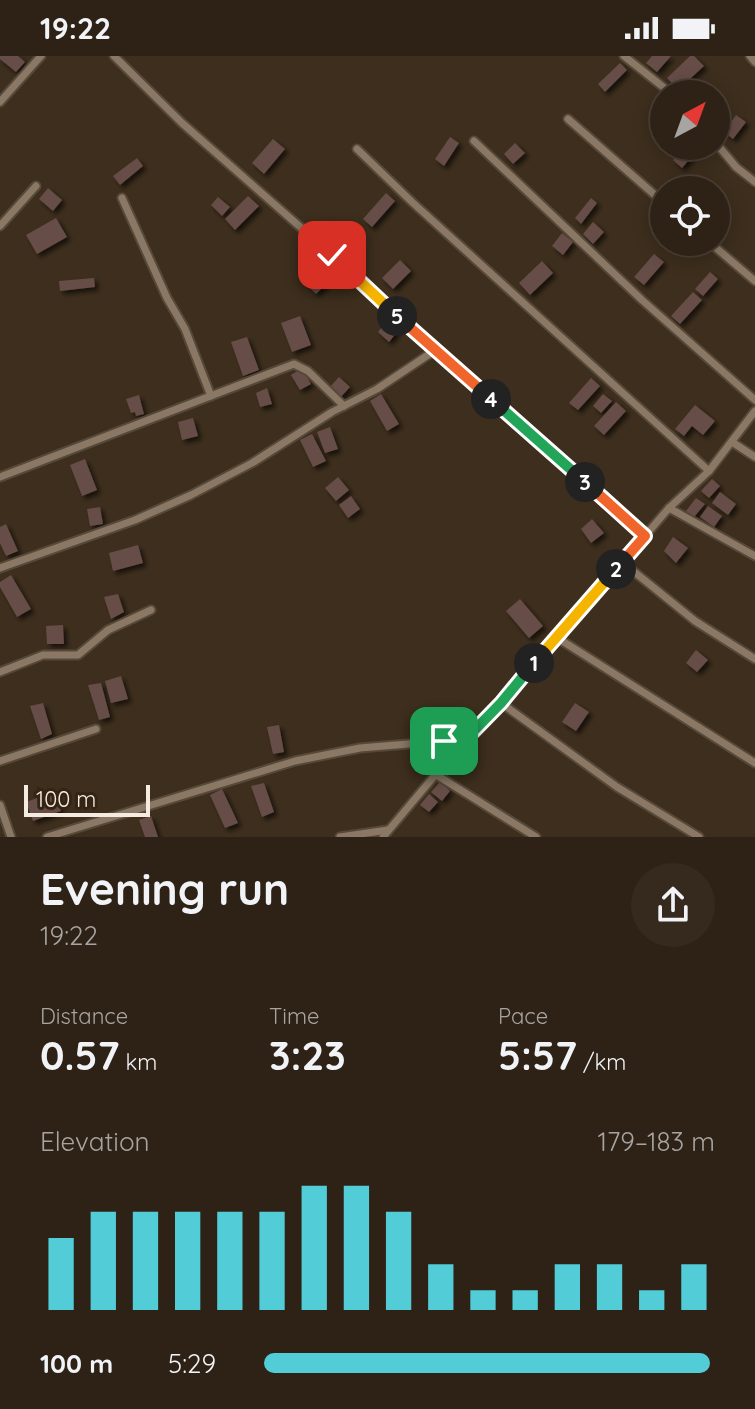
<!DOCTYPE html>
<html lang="en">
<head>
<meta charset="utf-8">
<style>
  :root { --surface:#2e2216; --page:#362a1f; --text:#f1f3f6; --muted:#a7a4a1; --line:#493f35; --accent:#52ccd6 }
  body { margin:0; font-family:Quicksand,sans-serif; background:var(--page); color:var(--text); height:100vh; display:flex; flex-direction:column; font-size:30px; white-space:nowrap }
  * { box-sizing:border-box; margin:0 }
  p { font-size:26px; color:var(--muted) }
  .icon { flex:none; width:44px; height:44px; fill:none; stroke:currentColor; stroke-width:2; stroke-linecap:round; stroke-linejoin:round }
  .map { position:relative; height:781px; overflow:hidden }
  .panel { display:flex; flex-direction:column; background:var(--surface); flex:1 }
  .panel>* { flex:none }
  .needle { width:52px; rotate:41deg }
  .buttons { position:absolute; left:650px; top:24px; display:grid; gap:16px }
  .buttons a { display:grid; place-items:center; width:80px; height:80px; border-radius:50%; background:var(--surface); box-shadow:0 4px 20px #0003,0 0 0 2px var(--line); font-size:40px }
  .scale { position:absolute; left:24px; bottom:20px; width:126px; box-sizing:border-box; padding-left:8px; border:4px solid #f5ebe0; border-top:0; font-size:22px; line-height:28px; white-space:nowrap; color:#f5ebe0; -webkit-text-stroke:6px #332413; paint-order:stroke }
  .pin { position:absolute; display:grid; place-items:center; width:68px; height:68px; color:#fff; margin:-34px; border-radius:16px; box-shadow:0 4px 12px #0006 }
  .km { position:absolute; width:40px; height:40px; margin:-20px; border-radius:50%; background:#222; color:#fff; font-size:22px; line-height:40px; text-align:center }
  .round { display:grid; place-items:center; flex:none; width:84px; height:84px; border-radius:42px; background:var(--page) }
  .overview { display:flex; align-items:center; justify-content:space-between; height:136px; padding:0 40px }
  h1 { font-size:44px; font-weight:800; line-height:60px }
  .stats { display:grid; grid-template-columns:repeat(3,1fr); gap:12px; height:136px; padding:8px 40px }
  .stats div { display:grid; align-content:center }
  .stats b { font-size:40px; font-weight:800 }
  .stats small { font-size:22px; font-weight:400 }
  .stats p { font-size:22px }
  .chart { height:224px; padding:16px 40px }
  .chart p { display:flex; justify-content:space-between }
  .chart svg { width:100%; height:144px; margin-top:8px; stroke:var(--accent); stroke-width:6 }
  ul { padding:0 40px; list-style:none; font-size:26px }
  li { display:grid; grid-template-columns:128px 96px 1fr; align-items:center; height:60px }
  li i { height:20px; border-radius:10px; background:var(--accent) }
  .status { display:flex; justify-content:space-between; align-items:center; height:56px; padding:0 40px; background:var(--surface); direction:ltr }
  .status svg { height:22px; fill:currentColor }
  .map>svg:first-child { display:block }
</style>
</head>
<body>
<div class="status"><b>19:22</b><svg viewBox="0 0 49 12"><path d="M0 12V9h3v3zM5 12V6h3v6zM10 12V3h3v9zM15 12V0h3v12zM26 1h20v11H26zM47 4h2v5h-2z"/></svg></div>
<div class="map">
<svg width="755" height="781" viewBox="0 0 755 781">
  <defs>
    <filter id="shadow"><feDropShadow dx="3.5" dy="3.5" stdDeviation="2" flood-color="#0009"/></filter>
  </defs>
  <rect width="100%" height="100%" fill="#3d2e1d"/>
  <g fill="#664d46" filter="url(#shadow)">
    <polygon points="0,0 18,0 25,6 16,16 0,3"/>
    <polygon points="652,0 671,0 657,16 646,7"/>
    <polygon points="690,0 694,0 704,10 678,34 667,22"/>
    <polygon points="620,7 627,14 605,36 598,28"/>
    <polygon points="736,59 746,66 733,83 724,76"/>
    <polygon points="450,81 459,87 444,110 435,103"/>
    <polygon points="273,83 285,93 264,118 252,107"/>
    <polygon points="515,87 525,97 513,108 504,98"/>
    <polygon points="685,90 701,90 682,112 673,104"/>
    <polygon points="137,102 143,110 120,129 113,120"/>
    <polygon points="48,132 62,144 53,155 39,143"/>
    <polygon points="386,137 395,145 372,171 363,163"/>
    <polygon points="248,140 259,150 235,174 225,163"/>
    <polygon points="218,141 230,151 222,160 211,149"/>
    <polygon points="591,142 597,147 581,168 575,162"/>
    <polygon points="56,162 67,181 37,198 26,179"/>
    <polygon points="593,166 604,176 593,188 583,178"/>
    <polygon points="562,177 573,186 563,199 552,190"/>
    <polygon points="654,198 664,206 644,229 634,221"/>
    <polygon points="330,203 341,214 316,238 305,227"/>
    <polygon points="400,204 411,215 393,233 382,222"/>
    <polygon points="542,205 553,217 530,239 519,227"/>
    <polygon points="710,216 718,223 703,240 695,233"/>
    <polygon points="94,222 95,231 60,235 59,225"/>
    <polygon points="693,236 702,244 680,268 671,260"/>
    <polygon points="300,260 311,289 292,296 281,267"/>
    <polygon points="386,266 390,270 392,266 398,271 395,274 397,276 389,286 378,276"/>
    <polygon points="247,281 259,314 243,320 231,286"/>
    <polygon points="302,312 311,328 300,334 291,319"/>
    <polygon points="339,321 350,331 339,343 328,333"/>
    <polygon points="591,322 600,330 578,354 569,347"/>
    <polygon points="267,332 272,348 260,351 256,337"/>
    <polygon points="381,338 399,368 387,375 370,345"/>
    <polygon points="603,338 612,345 601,357 593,350"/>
    <polygon points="139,339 144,358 136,360 135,356 131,357 126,343"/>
    <polygon points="616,346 626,355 604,379 594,370"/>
    <polygon points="695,349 715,365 703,379 692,370 684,380 675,373"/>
    <polygon points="193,362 198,380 182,384 178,366"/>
    <polygon points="330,371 338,393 325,397 317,376"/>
    <polygon points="312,378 326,405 313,411 300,384"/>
    <polygon points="85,403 97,434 82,440 70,409"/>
    <polygon points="338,421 349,434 336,445 325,432"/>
    <polygon points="712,423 720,430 709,442 701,435"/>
    <polygon points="720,436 736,448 728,459 712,447"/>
    <polygon points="351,440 360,453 348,462 339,449"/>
    <polygon points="696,442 705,448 694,461 686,455"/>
    <polygon points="708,450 722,460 714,471 700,461"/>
    <polygon points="100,451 103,468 90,470 87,453"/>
    <polygon points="592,463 604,477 591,487 581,473"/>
    <polygon points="6,468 18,495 6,500 0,487 0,471"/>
    <polygon points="673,481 688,492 676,507 664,495"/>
    <polygon points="138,489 143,507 113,515 109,497"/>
    <polygon points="11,519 31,553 17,561 0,531 0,526"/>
    <polygon points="118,538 124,556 111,563 104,541"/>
    <polygon points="520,543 543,570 529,582 506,555"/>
    <polygon points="63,569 64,588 47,588 46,570"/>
    <polygon points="696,594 708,604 697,616 686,607"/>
    <polygon points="121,620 128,643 111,647 105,625"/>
    <polygon points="101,627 110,661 99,664 88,629"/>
    <polygon points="43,647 52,678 41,683 30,650"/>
    <polygon points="575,647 589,656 576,675 562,666"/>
    <polygon points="279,669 284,696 273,698 267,671"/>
    <polygon points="440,726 450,735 442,745 431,736"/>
    <polygon points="264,727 274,756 262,761 251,730"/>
    <polygon points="222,733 238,767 225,772 210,739"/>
    <polygon points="54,736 61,755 33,765 26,746"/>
    <polygon points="429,738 438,746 429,756 420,749"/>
    <polygon points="151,760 158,781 145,781 139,764"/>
  </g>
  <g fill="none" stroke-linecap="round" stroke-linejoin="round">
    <g stroke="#56493a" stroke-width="11">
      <g id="street">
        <polyline points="114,0 182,67 332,199 434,295 551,395 645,480"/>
        <polyline points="624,0 672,38"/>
        <polyline points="750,0 755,6"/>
        <polyline points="0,46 41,0"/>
        <polyline points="568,63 664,147"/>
        <polyline points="474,85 642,244 755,344"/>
        <polyline points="716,87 736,111 755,126"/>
        <polyline points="357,93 412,146 709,415"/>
        <polyline points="122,142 167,242 185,273 211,340"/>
        <polyline points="0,170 36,130"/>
        <polyline points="709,186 755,225"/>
        <polyline points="732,386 755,401"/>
        <polyline points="0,421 294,308 308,315 344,350"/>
        <polyline points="669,452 755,500"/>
        <polyline points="622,506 695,565 755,603"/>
        <polyline points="0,512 135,464 191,439 252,407 332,356 377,333 434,295"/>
        <polyline points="556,581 755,707"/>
        <polyline points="0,616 43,599 78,599 108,574 151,554"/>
        <polyline points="501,647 617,731 699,781"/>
        <polyline points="0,705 96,673"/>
        <polyline points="435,718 536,781"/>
        <polyline points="0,749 11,781"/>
        <polyline points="47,781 295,705 360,692 444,685 462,687"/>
        <polyline points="340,781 388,774"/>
        <polyline points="383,781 462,687 501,647 669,452 709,415 755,355"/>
      </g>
    </g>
    <use href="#street" stroke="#8a7865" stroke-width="7"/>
  </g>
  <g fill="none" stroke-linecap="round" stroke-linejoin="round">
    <g stroke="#fff" stroke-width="16">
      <polyline id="split-1" points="444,685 462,687 501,647 534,607"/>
    </g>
    <g stroke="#fff" stroke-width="16">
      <polyline id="split-2" points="534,607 616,513"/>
    </g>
    <g stroke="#fff" stroke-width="16">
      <polyline id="split-3" points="585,426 645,480 616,513"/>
    </g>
    <g stroke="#fff" stroke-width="16">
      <polyline id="split-4" points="491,343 585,426"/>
    </g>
    <g stroke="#fff" stroke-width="16">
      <polyline id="split-5" points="397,260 491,343"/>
    </g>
    <g stroke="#fff" stroke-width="16">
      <polyline id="split-6" points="332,199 397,260"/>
    </g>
    <use href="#split-1" stroke="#22a559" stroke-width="10"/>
    <use href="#split-2" stroke="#f5b400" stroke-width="10"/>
    <use href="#split-3" stroke="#f0652b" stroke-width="10"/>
    <use href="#split-4" stroke="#22a559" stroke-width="10"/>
    <use href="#split-5" stroke="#f0652b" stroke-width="10"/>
    <use href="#split-6" stroke="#f5b400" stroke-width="10"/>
  </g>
</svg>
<div class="buttons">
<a><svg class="needle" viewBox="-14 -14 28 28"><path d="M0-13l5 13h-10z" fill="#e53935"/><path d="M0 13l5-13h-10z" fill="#a7a4a1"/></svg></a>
<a><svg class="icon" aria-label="locate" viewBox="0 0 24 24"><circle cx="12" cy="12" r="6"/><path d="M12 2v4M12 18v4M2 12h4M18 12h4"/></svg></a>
</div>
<div class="scale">100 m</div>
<div class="pin" style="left:444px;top:685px;background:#1e9e55"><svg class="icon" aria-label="arrive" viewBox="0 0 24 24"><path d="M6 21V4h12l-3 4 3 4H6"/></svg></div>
<div class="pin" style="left:332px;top:199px;background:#d93025"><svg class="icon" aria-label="check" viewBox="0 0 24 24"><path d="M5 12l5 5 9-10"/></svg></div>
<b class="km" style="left:534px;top:607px">1</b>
<b class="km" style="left:616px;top:513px">2</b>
<b class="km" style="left:585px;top:426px">3</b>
<b class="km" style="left:491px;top:343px">4</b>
<b class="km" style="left:397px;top:260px">5</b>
</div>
<section class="panel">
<div class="overview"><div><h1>Evening run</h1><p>19:22</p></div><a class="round"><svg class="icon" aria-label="share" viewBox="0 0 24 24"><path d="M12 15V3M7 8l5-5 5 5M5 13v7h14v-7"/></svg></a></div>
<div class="stats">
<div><p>Distance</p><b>0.57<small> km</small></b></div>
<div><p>Time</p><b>3:23</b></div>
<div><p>Pace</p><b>5:57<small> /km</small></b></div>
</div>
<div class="chart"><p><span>Elevation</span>179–183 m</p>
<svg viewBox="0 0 160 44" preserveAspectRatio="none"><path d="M5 44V22M15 44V14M25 44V14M35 44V14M45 44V14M55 44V14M65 44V6M75 44V6M85 44V14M95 44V30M105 44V38M115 44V38M125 44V30M135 44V30M145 44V38M155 44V30"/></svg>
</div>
<ul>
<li><b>100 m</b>5:29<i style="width:99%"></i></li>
</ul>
</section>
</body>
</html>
